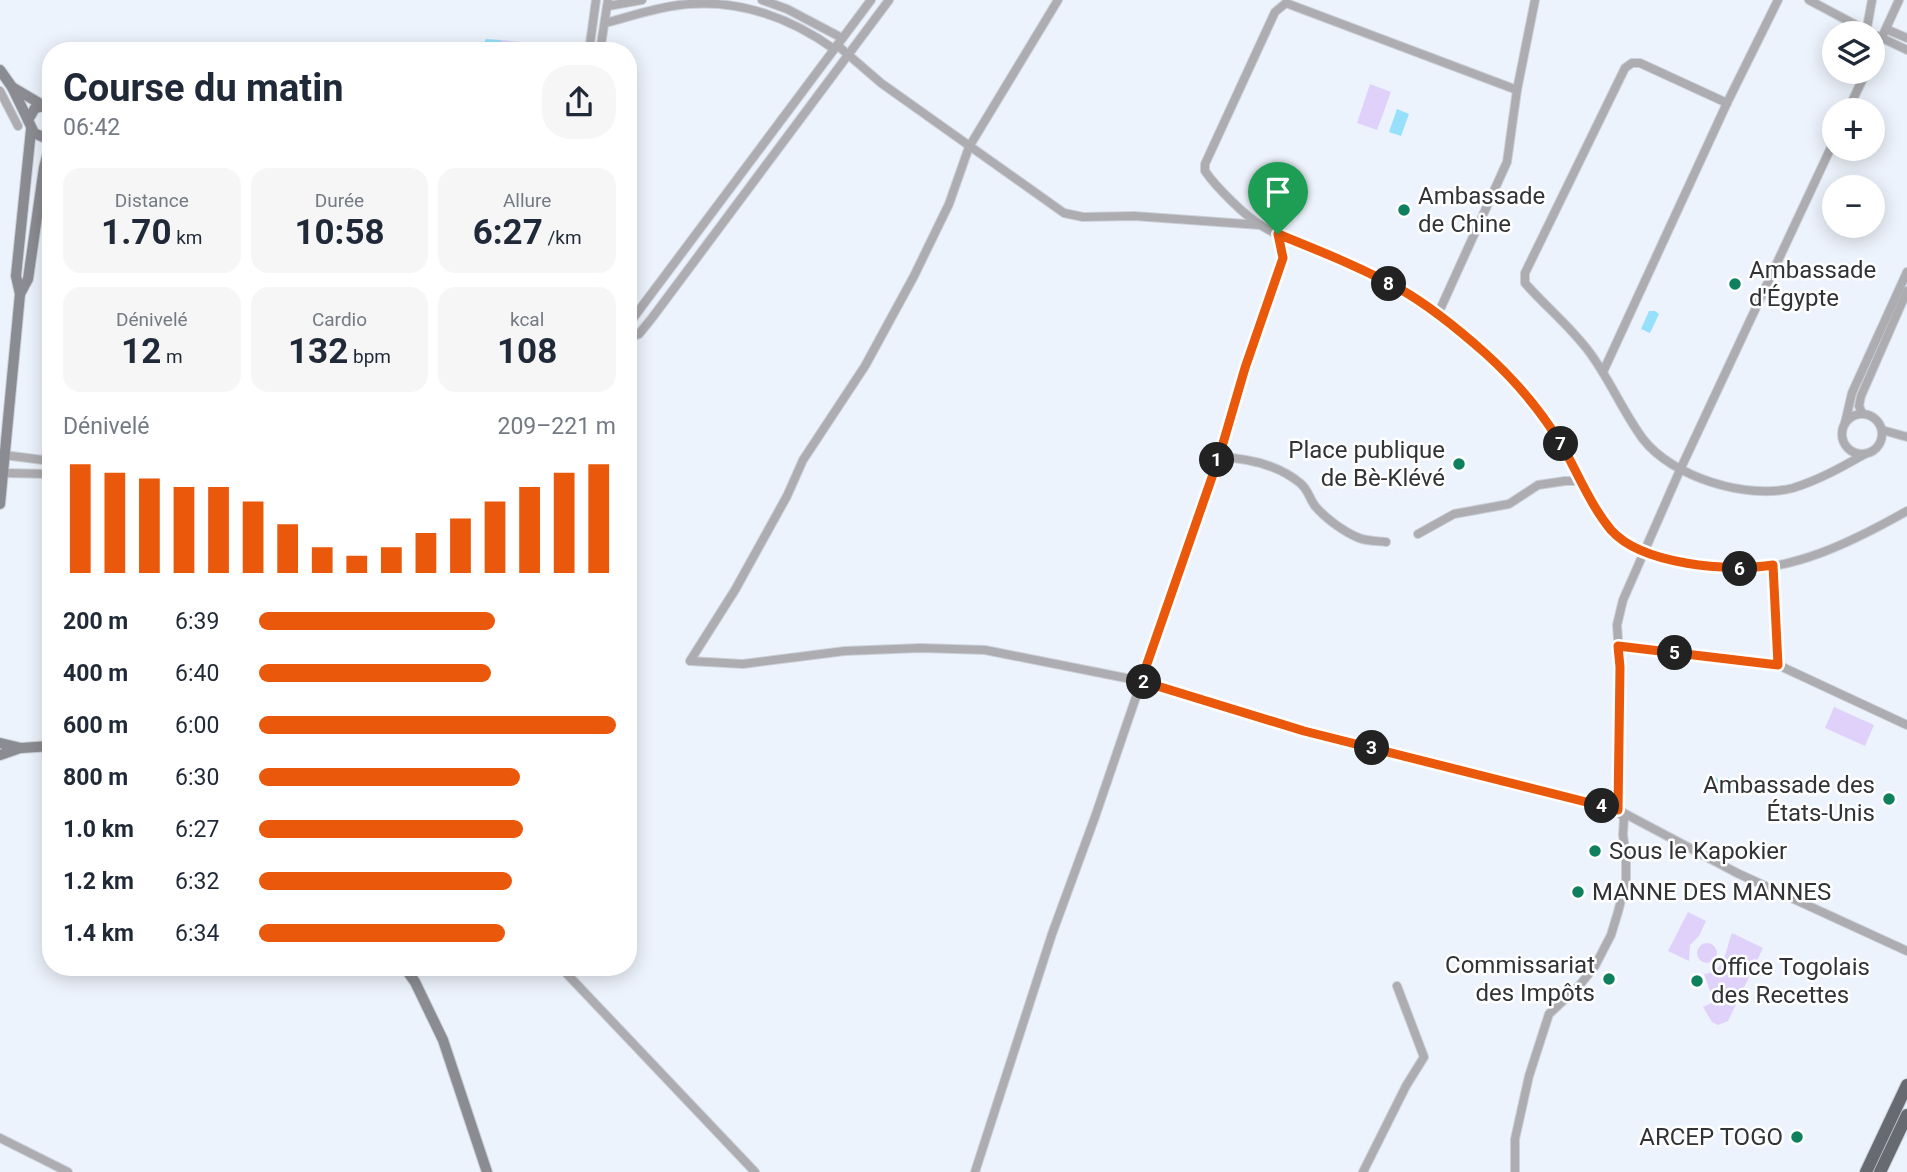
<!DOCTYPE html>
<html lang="fr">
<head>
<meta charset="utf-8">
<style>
  :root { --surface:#fff; --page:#f6f6f7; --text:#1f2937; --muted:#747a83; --accent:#ea580c }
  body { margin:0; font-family:Roboto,sans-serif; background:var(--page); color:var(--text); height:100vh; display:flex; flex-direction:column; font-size:26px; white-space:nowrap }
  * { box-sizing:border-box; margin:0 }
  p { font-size:23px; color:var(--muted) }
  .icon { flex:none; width:38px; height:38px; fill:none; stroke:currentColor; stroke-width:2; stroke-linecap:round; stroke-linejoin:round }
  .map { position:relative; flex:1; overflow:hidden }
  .details { position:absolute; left:42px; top:42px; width:595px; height:934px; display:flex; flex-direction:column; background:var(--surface); border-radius:28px; box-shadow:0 4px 18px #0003 }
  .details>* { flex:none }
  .buttons { position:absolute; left:1822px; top:21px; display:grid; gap:14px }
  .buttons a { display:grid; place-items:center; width:63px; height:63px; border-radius:50%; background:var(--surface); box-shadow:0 4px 18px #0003; font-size:35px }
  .pin { position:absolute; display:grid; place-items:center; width:60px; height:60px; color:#fff; margin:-72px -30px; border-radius:50% 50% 50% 0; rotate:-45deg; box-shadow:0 0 7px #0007 }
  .pin .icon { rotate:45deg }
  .km { position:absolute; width:35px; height:35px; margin:-18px; border-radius:50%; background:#222; color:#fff; font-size:19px; line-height:35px; text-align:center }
  .round { display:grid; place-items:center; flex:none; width:74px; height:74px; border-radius:28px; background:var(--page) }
  .head { display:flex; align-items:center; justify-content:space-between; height:119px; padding:0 21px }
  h1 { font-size:38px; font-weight:700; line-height:52px }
  .metrics { display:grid; grid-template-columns:repeat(3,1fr); gap:10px; height:119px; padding:7px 21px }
  .metrics div { display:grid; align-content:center; border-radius:18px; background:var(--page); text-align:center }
  .metrics b { font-size:35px; font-weight:700 }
  .metrics small { font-size:19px; font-weight:400 }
  .metrics p { font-size:19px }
  .chart { height:196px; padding:14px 21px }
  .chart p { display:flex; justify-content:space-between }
  .chart svg { width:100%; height:126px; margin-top:7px; stroke:var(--accent); stroke-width:6 }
  ul { padding:0 21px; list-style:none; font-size:23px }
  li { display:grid; grid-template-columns:112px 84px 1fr; align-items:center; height:52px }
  li i { height:18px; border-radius:9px; background:var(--accent) }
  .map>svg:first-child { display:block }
</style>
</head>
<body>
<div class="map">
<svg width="1907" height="1172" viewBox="0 0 1907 1172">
  <rect width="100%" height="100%" fill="#edf3fc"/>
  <g fill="#dfd1fa">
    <polygon points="501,40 565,46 568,51 499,51"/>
    <polygon points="1370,84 1391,92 1377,130 1357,123"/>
    <polygon points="1834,707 1874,725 1865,746 1825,728"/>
    <polygon points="1688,912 1706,921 1699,936 1690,945 1689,961 1668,951"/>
    <path d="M1732 933 1763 948 1728 1021 1718 1025 1712 1022 1703 1007 1714 1002 1704 974C1726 972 1725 950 1732 933Z"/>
    <circle cx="1707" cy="953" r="10"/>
  </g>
  <g fill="#96e0fb">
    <polygon points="486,39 501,40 498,51 479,51"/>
    <polygon points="1397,109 1409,114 1401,136 1389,132"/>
    <polygon points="1649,311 1655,311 1659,314 1650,333 1641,329"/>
    <polygon points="1712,776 1725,782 1728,777 1741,783 1736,794 1709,782"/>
  </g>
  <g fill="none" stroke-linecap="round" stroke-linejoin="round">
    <g stroke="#cbd0d8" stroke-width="10">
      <g id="minor">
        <polyline points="762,0 787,9 842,38"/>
        <polyline points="1058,0 969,147 949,204 914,276 865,366 803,460 787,496 735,590 690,661 743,664 845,651 921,648 985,650 1141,681 1304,731 1618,810 1737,873 1907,951"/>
        <polyline points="1809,0 1871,33"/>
        <polyline points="608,6 642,0"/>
        <path d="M605 23C632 16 661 6 689 4 742 0 792 19 834 49"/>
        <polyline points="1886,29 1907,38"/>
        <polyline points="1866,33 1872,0"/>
        <polyline points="1878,36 1907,50"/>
        <polyline points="837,45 881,83 1064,213 1083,217 1134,216 1260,225"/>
        <polyline points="589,51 596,0"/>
        <polyline points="600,51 608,0"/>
        <polyline points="1872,59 1899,0"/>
        <path d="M1517 90 1286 3 1275 12 1205 164V171C1216 187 1246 217 1262 226 1290 243 1324 253 1354 266 1383 278 1411 295 1437 313 1485 348 1529 392 1560 442 1577 471 1589 503 1611 529 1627 548 1648 553 1671 559 1690 563 1709 568 1728 569 1791 573 1854 541 1907 511"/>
        <polyline points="0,91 18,126"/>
        <path d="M1727 103 1640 63H1632L1625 68 1525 273V283C1546 307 1571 327 1590 353 1610 380 1623 412 1643 439 1672 477 1747 500 1793 488 1819 480 1842 467 1865 454"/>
        <polyline points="1848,110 1866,72"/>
        <polyline points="1438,314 1507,162 1517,90 1535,0"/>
        <polyline points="628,325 871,0"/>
        <polyline points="628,338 639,334 652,318 889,0"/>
        <polyline points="1603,372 1727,103 1778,0"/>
        <polyline points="1862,413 1859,406 1861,396 1907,291"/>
        <circle cx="1862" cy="434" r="20"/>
        <polyline points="1845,423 1852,393 1907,272"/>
        <polyline points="1882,430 1907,437"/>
        <polyline points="4,455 51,461"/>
        <path d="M1218 457C1247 458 1277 464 1300 483 1308 489 1309 498 1315 506 1325 518 1344 532 1359 538 1367 541 1377 541 1386 542"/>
        <polyline points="3,473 51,474"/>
        <polyline points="1418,534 1454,514 1509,504 1538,485 1565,481 1581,481"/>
        <polyline points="1773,565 1778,665"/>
        <polyline points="1618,646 1778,665 1907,725"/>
        <polyline points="567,974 755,1172"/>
        <polyline points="0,1138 68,1172"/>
        <polyline points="975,1172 1052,934 1095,817 1218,457 1245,368 1283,258 1278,234"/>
        <polyline points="1363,1172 1406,1086 1424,1057 1397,986"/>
        <polyline points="1515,1172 1515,1139 1529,1076 1549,1014 1579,986 1595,966 1611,935 1618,912 1626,881 1626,856 1623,835 1624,818 1618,810 1620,667 1617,625 1623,600 1680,470 1834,141"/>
      </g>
    </g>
    <g stroke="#cbd0d8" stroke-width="12">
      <g id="secondary">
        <polyline points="0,70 12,87 28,120"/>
        <polyline points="12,87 44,106"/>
        <polyline points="51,108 44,106 35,108 28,120 34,133 43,137 51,135"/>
        <polyline points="20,294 28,279 44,168 51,141"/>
        <polyline points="0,504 20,294 16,276 31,130"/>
        <polyline points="0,743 21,748 51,746"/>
        <polyline points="0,755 20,748"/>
        <polyline points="405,968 415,982 443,1040 487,1172"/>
      </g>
    </g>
    <g stroke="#cbd0d8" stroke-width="14">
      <g id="trunk">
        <polyline points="1866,1172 1907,1085"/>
        <polyline points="1880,1172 1907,1115"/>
      </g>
    </g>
    <use href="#minor" stroke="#adadb1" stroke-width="8"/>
    <use href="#secondary" stroke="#8b8b92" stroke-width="10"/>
    <use href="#trunk" stroke="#686a72" stroke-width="12"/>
  </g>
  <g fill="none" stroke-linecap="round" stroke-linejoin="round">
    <g stroke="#fff" stroke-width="14">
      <path id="route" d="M1278 234C1319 251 1361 267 1400 289 1430 306 1458 329 1485 353 1515 380 1542 412 1563 447 1578 474 1591 506 1611 530 1642 565 1729 572 1773 565L1778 665 1618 646 1620 667 1618 810 1304 731 1141 681 1219 457 1245 368 1283 258Z"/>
    </g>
    <use href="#route" stroke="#ea580c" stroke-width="9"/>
  </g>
  <g fill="#0e805d" stroke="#fff" stroke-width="2.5">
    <circle cx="1404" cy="210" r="7"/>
    <circle cx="1735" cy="284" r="7"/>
    <circle cx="1459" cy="464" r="7"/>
    <circle cx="1889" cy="799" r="7"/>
    <circle cx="1595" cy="851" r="7"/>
    <circle cx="1578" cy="892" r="7"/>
    <circle cx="1609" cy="979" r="7"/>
    <circle cx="1697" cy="981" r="7"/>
    <circle cx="1797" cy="1137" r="7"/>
  </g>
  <g text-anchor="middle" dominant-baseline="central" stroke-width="5" stroke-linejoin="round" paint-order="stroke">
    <g font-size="24" fill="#313336" stroke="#fff" text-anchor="start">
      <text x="1418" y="196">Ambassade<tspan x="1418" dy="28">de Chine</tspan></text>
      <text x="1749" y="270">Ambassade<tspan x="1749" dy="28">d'Égypte</tspan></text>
      <text x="1445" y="450" text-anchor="end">Place publique<tspan x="1445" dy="28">de Bè-Klévé</tspan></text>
      <text x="1875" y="785" text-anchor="end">Ambassade des<tspan x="1875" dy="28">États-Unis</tspan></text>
      <text x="1609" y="851">Sous le Kapokier</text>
      <text x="1592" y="892">MANNE DES MANNES</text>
      <text x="1595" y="965" text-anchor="end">Commissariat<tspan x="1595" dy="28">des Impôts</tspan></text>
      <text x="1711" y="967">Office Togolais<tspan x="1711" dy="28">des Recettes</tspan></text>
      <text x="1783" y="1137" text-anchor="end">ARCEP TOGO</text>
    </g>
  </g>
</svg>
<div class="buttons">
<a><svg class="icon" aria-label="layers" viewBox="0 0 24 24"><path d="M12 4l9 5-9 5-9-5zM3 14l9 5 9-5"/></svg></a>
<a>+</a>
<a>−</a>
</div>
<div class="pin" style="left:1278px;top:234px;background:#1e9e55"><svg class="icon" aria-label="arrive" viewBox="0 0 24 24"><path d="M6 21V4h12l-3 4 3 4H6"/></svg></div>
<b class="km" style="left:1217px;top:460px">1</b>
<b class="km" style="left:1144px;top:682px">2</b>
<b class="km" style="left:1372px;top:748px">3</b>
<b class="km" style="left:1602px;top:806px">4</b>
<b class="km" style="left:1675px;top:653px">5</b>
<b class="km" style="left:1740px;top:569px">6</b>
<b class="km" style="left:1561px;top:444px">7</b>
<b class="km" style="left:1389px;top:284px">8</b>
<section class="details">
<div class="head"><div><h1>Course du matin</h1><p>06:42</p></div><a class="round"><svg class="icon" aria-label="share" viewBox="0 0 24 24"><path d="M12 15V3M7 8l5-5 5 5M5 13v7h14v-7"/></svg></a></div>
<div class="metrics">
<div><p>Distance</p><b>1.70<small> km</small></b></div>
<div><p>Durée</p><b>10:58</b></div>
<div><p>Allure</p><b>6:27<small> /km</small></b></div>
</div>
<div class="metrics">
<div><p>Dénivelé</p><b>12<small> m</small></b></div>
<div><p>Cardio</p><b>132<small> bpm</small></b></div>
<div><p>kcal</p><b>108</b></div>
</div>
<div class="chart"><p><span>Dénivelé</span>209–221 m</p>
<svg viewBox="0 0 160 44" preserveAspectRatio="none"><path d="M5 44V6M15 44V9M25 44V11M35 44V14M45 44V14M55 44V19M65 44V27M75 44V35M85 44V38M95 44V35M105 44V30M115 44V25M125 44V19M135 44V14M145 44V9M155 44V6"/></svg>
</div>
<ul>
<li><b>200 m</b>6:39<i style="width:66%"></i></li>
<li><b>400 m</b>6:40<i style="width:65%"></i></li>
<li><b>600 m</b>6:00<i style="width:100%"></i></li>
<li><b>800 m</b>6:30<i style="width:73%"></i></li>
<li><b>1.0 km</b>6:27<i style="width:74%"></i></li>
<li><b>1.2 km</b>6:32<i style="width:71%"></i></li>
<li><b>1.4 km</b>6:34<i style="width:69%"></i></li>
</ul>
</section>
</div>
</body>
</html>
